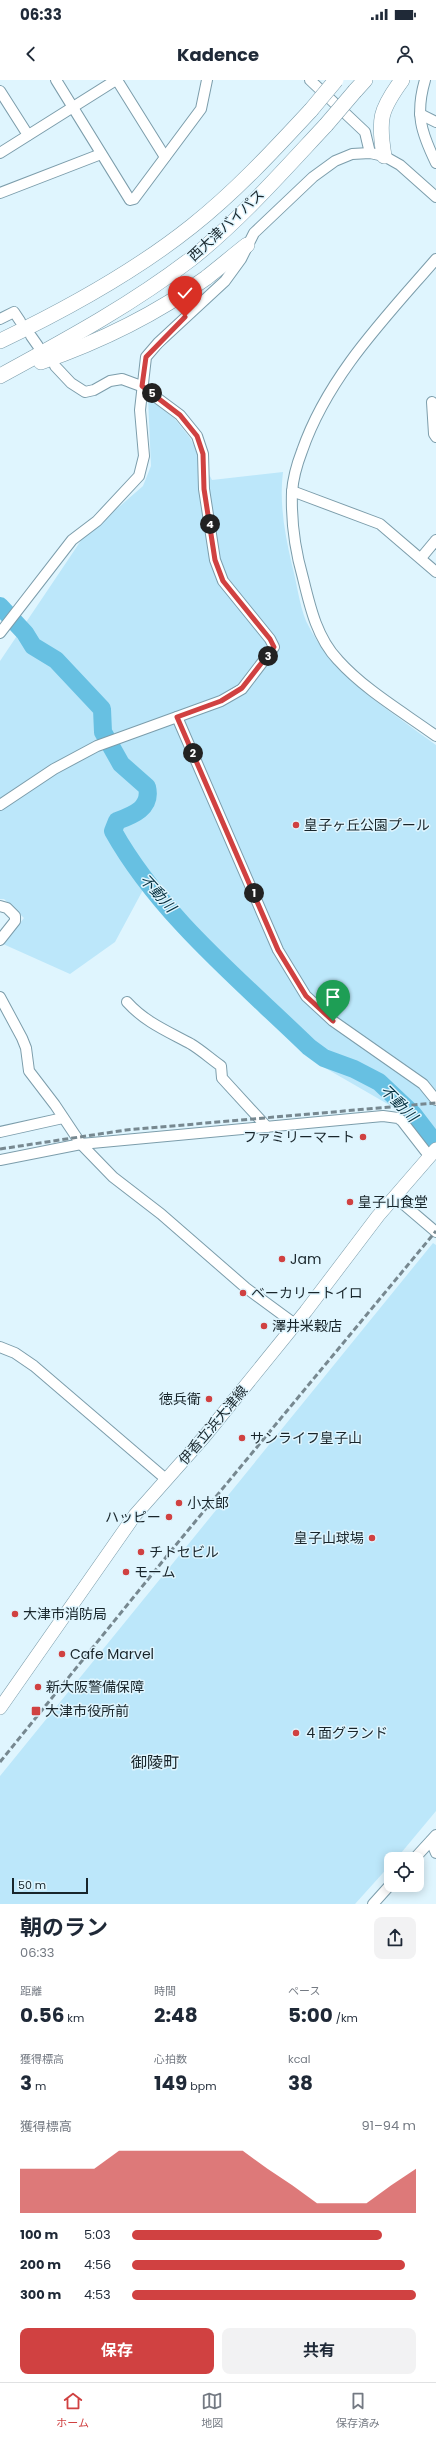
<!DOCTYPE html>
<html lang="ja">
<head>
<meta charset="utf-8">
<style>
  :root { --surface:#fff; --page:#f2f2f3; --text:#1f2937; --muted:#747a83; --line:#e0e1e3; --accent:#d04141 }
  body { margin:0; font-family:Poppins,"Noto Sans JP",sans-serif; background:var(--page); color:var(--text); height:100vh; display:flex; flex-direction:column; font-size:15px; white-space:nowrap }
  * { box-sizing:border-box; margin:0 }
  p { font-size:13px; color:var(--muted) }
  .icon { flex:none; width:22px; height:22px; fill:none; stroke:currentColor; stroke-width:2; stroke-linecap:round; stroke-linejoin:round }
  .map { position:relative; height:1824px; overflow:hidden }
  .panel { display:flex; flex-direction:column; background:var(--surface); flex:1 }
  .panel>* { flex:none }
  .controls { position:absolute; left:384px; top:1772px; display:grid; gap:8px }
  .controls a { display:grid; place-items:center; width:40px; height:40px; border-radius:8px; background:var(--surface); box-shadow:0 2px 10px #0003; font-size:20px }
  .scale { position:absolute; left:12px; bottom:10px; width:76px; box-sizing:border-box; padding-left:4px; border:2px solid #18252b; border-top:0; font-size:11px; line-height:14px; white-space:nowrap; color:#18252b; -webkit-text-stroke:3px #dff5fe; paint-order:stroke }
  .pin { position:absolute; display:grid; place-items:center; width:34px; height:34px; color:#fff; margin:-41px -17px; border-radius:50% 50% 50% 0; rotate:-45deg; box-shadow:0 0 4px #0007 }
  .pin .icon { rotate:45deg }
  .km { position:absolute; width:20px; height:20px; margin:-10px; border-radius:50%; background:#222; color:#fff; font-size:11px; line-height:20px; text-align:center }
  .round { display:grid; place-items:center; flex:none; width:42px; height:42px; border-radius:8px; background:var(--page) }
  .headline { display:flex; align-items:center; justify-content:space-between; height:68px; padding:0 20px }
  h1 { font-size:22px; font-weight:700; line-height:30px }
  .figures { display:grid; grid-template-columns:repeat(3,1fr); gap:6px; height:68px; padding:4px 20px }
  .figures div { display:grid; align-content:center }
  .figures b { font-size:20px; font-weight:700 }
  .figures small { font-size:11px; font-weight:400 }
  .figures p { font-size:11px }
  .chart { height:112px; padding:8px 20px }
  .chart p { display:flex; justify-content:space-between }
  .chart svg { width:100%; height:72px; margin-top:4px; fill:var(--accent); opacity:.7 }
  .button { display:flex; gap:8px; margin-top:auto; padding:8px 20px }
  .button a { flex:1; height:46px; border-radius:8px; background:var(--accent); color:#fff; font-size:16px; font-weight:700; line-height:46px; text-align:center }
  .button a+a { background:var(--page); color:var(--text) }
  ul { padding:0 20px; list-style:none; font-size:13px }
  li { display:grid; grid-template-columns:64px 48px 1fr; align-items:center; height:30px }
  li i { height:10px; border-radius:5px; background:var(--accent) }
  .status { display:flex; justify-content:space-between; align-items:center; height:28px; padding:0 20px; background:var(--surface); direction:ltr }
  .status svg { height:11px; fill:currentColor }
  header { display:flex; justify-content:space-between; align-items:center; height:52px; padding:0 20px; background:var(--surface); font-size:18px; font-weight:700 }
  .tabs { display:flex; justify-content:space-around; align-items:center; height:56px; border-top:1px solid var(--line); background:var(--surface); font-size:11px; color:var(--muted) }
  .tabs a { display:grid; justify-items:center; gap:2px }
  .tabs .on { color:var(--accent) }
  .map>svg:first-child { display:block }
</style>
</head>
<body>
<div class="status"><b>06:33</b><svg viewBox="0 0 49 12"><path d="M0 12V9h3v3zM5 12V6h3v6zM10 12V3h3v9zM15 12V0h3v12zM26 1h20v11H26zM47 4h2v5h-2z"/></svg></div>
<header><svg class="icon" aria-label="back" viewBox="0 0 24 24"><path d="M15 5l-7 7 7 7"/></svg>Kadence<svg class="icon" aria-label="person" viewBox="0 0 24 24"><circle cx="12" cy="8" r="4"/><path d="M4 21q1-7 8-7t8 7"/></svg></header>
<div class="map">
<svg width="436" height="1824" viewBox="0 0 436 1824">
  <rect width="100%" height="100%" fill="#dff5fe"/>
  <g fill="#bce7fa">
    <path d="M148 318 175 339 190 358 212 400 283 392C279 423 285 455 292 485 297 503 299 524 306 541 332 596 389 630 436 665V1062L432 1068 405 1034 320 985 144 808 115 862 70 894 3 864 24 838 4 819H0V581L82 459 143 406 151 386Z"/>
    <polygon points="433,1163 436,1165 436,1731 396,1779 391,1779 391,1784 355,1824 0,1824 0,1696"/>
  </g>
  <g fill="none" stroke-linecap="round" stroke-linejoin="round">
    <path stroke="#67c0e2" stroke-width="18" d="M0 526 25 553 33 566 56 580 102 629 103 652 121 684 147 707C152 728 133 735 117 741L113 751C160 835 240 900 309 967L324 978 354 989 379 1002 413 1034 436 1064"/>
    <g stroke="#7c9dab" stroke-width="12">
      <g id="minor">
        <polyline points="56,0 130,120 134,119 201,29 207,0"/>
        <polyline points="117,0 165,77"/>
        <polyline points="310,0 365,52 370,73"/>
        <path d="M425 0C415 34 421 52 436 83"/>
        <polyline points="0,11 28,55"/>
        <polyline points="420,34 436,42"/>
        <polyline points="0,73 116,0"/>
        <polyline points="0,113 101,74"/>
        <path d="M436 179C385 238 328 296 302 371 297 384 293 398 292 412 291 441 295 470 303 498 310 527 317 558 338 580 365 610 403 632 436 656"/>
        <polyline points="0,239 14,232 20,241"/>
        <polyline points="31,256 38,266"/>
        <polyline points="432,322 434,354 436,357"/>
        <polyline points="292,411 380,444 436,492"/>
        <polyline points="421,478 436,460"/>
        <polyline points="0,553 72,460 97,441 139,396 144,376 140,330 146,277 158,263 225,201 241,179 254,153 313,97 335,81 352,74 370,73 384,76 400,85 436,117"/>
        <polyline points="177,637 278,870 306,916 333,941 423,1004 436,1020"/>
        <polyline points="0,725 54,689 97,666 221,621 242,609 274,567 270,559 223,501 215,480 204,409 203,374 197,356 180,335 141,306 122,299 110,301 94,310 85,312 71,303 55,286"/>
        <polyline points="0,826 7,828 15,836 15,841 0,860"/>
        <polyline points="0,917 22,958 26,968 29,991 55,1025 81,1064 113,1097 161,1134 246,1208 295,1244"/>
        <path d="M127 922C145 942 167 951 191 964 201 970 211 979 221 986L222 998 267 1047"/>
        <polyline points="0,1052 63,1038"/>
        <polyline points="0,1080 81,1064 383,1036 398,1038 402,1041 430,1077"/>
        <polyline points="395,1117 436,1152"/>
        <polyline points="0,1267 15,1273 34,1286 167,1400"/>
        <polyline points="431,1761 436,1773"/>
        <polyline points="414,1779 436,1755"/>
        <polyline points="373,1824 391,1804"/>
      </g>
    </g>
    <g stroke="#7c9dab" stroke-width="14">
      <polyline id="major" points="0,1628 135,1435 204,1357 306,1231 378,1136 436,1069"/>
    </g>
    <g stroke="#7c9dab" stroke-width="16">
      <g id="highway">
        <polyline points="355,11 365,0"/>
        <path d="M384 76C378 39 380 30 402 0"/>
        <path d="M0 261C67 229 133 193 192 146 235 112 273 71 311 30"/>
        <path d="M41 282C99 262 156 234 206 198 220 187 233 176 247 165"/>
        <path d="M0 296C66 260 131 225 191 179 240 140 283 91 326 45"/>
      </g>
    </g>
    <use href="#minor" stroke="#fff" stroke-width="10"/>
    <use href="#major" stroke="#fff" stroke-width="13"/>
    <use href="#highway" stroke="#fff" stroke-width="15"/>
    <g stroke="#778890" stroke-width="3" stroke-dasharray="6 3" stroke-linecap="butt">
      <polyline points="0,1069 126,1050 436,1023"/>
      <polyline points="0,1682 175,1466 436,1151"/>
    </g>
    <g stroke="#7c9dab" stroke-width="16" stroke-linecap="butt">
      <g id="highway-bridge">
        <polyline points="311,30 336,0"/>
        <polyline points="326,45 355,11"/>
      </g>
    </g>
    <use href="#highway-bridge" stroke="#fff" stroke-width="15"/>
  </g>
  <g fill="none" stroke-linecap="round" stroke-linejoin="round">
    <g stroke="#fff" stroke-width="8">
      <polyline id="route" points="185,237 146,277 142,306 180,335 197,356 203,374 204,409 215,480 223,501 270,559 274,567 242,608 221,621 177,637 278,870 306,916 333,941"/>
    </g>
    <use href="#route" stroke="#d04141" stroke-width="5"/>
  </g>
  <g fill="#d04141" stroke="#dff5fe" stroke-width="1.5">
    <circle cx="296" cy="745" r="4"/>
    <circle cx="363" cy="1057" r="4"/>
    <circle cx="350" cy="1122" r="4"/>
    <circle cx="282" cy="1179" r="4"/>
    <circle cx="243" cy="1213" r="4"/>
    <circle cx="264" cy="1246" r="4"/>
    <circle cx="209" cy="1319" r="4"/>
    <circle cx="242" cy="1358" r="4"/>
    <circle cx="179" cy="1423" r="4"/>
    <circle cx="169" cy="1437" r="4"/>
    <circle cx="372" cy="1458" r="4"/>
    <circle cx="141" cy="1472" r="4"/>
    <circle cx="126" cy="1492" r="4"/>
    <circle cx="15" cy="1534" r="4"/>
    <circle cx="62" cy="1574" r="4"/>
    <circle cx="38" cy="1607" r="4"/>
    <rect x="31" y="1626" width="10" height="10" rx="2"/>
    <circle cx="296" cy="1653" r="4"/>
  </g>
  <g text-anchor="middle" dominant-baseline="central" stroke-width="3" stroke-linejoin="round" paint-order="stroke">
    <g font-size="14" fill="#18252b" stroke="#dff5fe">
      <text transform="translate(226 145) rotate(-43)">西大津バイパス</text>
      <text transform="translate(213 1345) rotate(-50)">伊香立浜大津線</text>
    </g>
    <g font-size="14" fill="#18252b" stroke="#dff5fe" text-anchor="start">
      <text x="304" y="745">皇子ヶ丘公園プール</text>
      <text x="355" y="1057" text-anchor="end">ファミリーマート</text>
      <text x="358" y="1122">皇子山食堂</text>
      <text x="290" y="1179">Jam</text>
      <text x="251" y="1213">ベーカリートイロ</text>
      <text x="272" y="1246">澤井米穀店</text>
      <text x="201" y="1319" text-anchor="end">徳兵衛</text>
      <text x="250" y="1358">サンライフ皇子山</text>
      <text x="187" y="1423">小太郎</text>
      <text x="161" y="1437" text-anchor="end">ハッピー</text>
      <text x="364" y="1458" text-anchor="end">皇子山球場</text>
      <text x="149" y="1472">チトセビル</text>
      <text x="134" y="1492">モーム</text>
      <text x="23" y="1534">大津市消防局</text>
      <text x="70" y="1574">Cafe Marvel</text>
      <text x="46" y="1607">新大阪警備保障</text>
      <text x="45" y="1631">大津市役所前</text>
      <text x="304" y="1653">４面グランド</text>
    </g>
    <g font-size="15" font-style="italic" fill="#073241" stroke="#dff5fe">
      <text transform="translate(158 813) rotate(48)">不動川</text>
      <text transform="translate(399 1023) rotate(45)">不動川</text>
    </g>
    <g font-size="16" fill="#18252b" stroke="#dff5fe">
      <text x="155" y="1682">御陵町</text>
    </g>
  </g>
</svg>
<div class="controls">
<a><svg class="icon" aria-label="locate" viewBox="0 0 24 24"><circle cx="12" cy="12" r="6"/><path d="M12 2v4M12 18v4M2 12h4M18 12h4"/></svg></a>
</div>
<div class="scale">50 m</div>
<div class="pin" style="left:333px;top:941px;background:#1e9e55"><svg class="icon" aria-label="arrive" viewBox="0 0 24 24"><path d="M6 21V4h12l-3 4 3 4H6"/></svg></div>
<div class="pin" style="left:185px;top:237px;background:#d93025"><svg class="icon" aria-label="check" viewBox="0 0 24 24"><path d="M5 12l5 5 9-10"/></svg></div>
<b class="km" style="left:254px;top:813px">1</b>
<b class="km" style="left:193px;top:673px">2</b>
<b class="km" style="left:268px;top:576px">3</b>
<b class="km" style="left:210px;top:444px">4</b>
<b class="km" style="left:152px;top:313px">5</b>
</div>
<section class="panel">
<div class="headline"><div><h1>朝のラン</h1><p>06:33</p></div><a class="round"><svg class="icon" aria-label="share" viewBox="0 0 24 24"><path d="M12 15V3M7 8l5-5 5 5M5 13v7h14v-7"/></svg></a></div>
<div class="figures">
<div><p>距離</p><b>0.56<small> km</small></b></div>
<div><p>時間</p><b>2:48</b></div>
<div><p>ペース</p><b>5:00<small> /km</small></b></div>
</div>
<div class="figures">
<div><p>獲得標高</p><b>3<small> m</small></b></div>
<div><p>心拍数</p><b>149<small> bpm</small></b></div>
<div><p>kcal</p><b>38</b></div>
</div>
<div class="chart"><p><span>獲得標高</span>91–94 m</p>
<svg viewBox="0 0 160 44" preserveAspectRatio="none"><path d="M0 44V17L10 17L20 17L30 17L40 6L50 6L60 6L70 6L80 6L90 6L100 17L110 27L120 38L130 38L140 38L150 27L160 17V44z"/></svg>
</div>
<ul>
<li><b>100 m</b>5:03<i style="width:88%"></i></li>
<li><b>200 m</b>4:56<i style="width:96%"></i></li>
<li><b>300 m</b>4:53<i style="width:100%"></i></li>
</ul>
<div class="button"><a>保存</a><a>共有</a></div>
</section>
<nav class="tabs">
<a class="on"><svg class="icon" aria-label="home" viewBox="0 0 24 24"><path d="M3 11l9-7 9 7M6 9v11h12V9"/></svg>ホーム</a>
<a><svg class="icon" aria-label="map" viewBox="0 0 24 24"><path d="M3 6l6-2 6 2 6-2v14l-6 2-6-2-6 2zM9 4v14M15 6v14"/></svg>地図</a>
<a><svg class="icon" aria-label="saved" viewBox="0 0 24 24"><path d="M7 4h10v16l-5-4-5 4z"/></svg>保存済み</a>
</nav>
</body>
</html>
